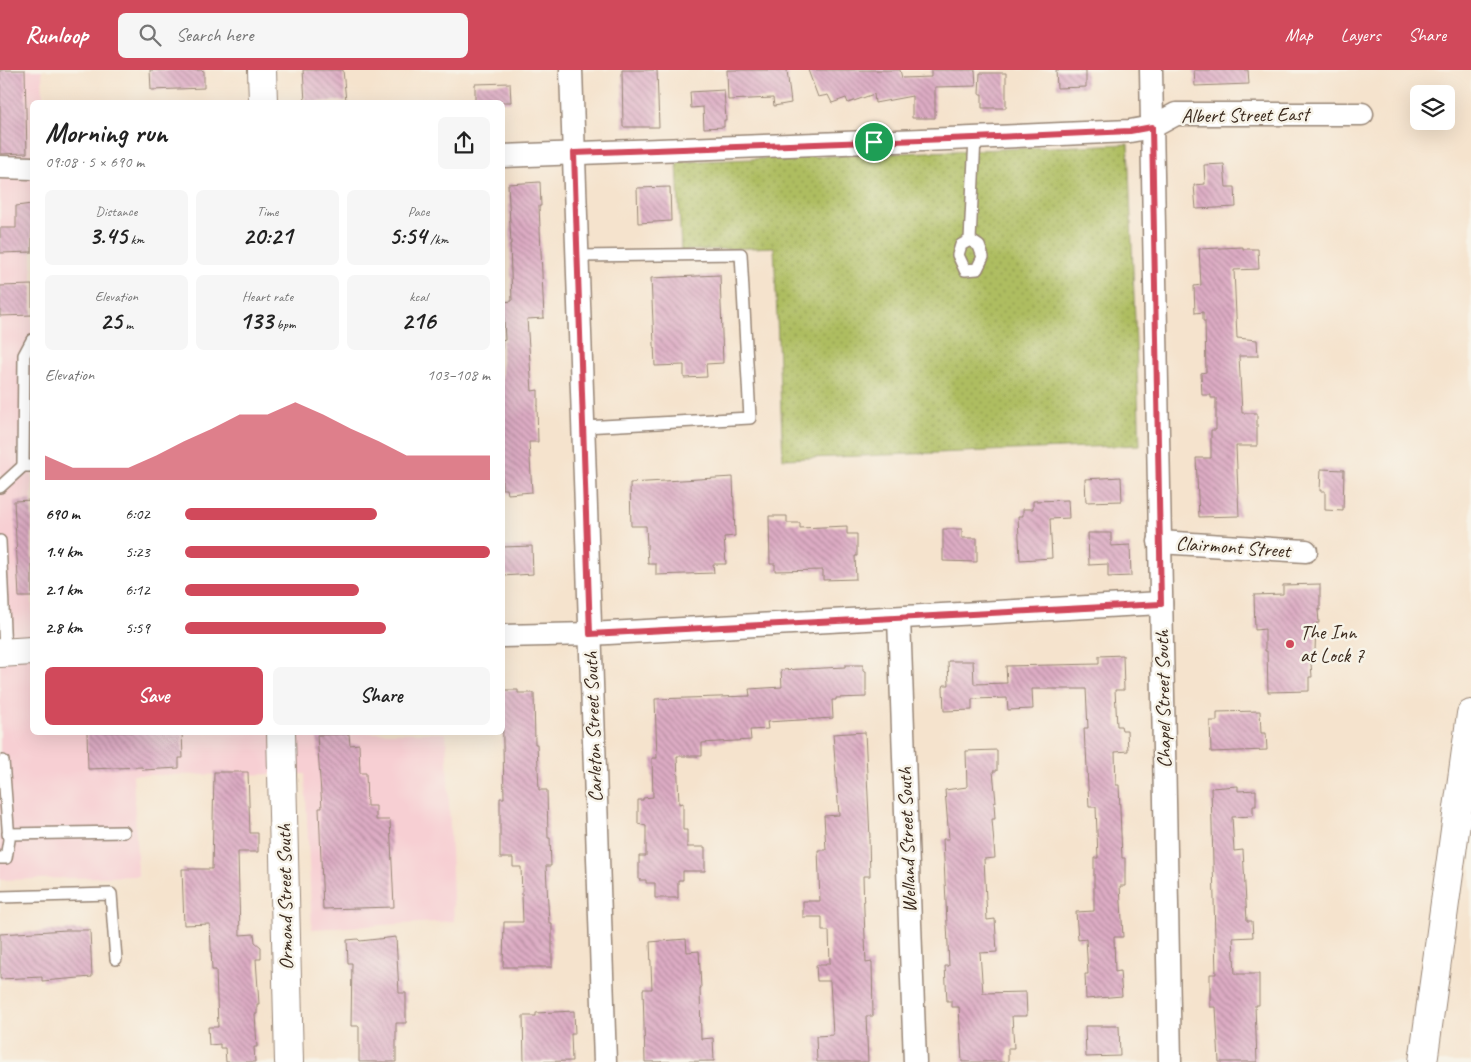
<!DOCTYPE html>
<html lang="en">
<head>
<meta charset="utf-8">
<style>
  :root { --surface:#fff; --page:#f6f6f6; --text:#222; --muted:#767676; --accent:#d1495b }
  body { margin:0; font-family:Caveat,sans-serif; background:var(--page); color:var(--text); height:100vh; display:flex; flex-direction:column; font-size:19px; white-space:nowrap }
  * { box-sizing:border-box; margin:0 }
  p { font-size:16px; color:var(--muted) }
  .icon { flex:none; width:28px; height:28px; fill:none; stroke:currentColor; stroke-width:2; stroke-linecap:round; stroke-linejoin:round }
  .map { position:relative; flex:1; overflow:hidden }
  .sheet { position:absolute; left:30px; top:30px; width:475px; height:635px; display:flex; flex-direction:column; background:var(--surface); border-radius:8px; box-shadow:0 5px 20px #0002 }
  .sheet>* { flex:none }
  .buttons { position:absolute; left:1410px; top:15px; display:grid; gap:10px }
  .buttons a { display:grid; place-items:center; width:45px; height:45px; border-radius:8px; background:var(--surface); box-shadow:0 5px 20px #0002; font-size:25px }
  .pin { position:absolute; display:grid; place-items:center; width:42px; height:42px; color:#fff; margin:-21px; border:2px solid #fff; border-radius:50%; box-shadow:0 1px 5px #0007 }
  .round { display:grid; place-items:center; flex:none; width:52px; height:52px; border-radius:8px; background:var(--page) }
  .headline { display:flex; align-items:center; justify-content:space-between; height:85px; padding:0 15px }
  h1 { font-size:28px; font-weight:700; line-height:38px }
  .metrics { display:grid; grid-template-columns:repeat(3,1fr); gap:8px; height:85px; padding:5px 15px }
  .metrics div { display:grid; align-content:center; border-radius:8px; background:var(--page); text-align:center }
  .metrics b { font-size:25px; font-weight:700 }
  .metrics small { font-size:14px; font-weight:400 }
  .metrics p { font-size:14px }
  .chart { height:140px; padding:10px 15px }
  .chart p { display:flex; justify-content:space-between }
  .chart svg { width:100%; height:90px; margin-top:5px; fill:var(--accent); opacity:.7 }
  .button { display:flex; gap:10px; margin-top:auto; padding:10px 15px }
  .button a { flex:1; height:58px; border-radius:8px; background:var(--accent); color:#fff; font-size:20px; font-weight:700; line-height:58px; text-align:center }
  .button a+a { background:var(--page); color:var(--text) }
  ul { padding:0 15px; list-style:none; font-size:16px }
  li { display:grid; grid-template-columns:80px 60px 1fr; align-items:center; height:38px }
  li i { height:12px; border-radius:6px; background:var(--accent) }
  header { display:flex; align-items:center; gap:30px; box-sizing:border-box; height:70px; padding:0 25px; background:var(--accent); color:#fff }
  header strong { font-size:24px }
  nav { display:flex; gap:28px; margin-inline-start:auto; font-size:18px }
  .search { width:350px; height:45px; background:var(--page); display:flex; align-items:center; gap:12px; box-sizing:border-box; padding:0 18px; border-radius:8px; color:var(--muted); font-size:19px }
  .map>svg:first-child { display:block }
</style>
</head>
<body>
<header>
<strong>Runloop</strong>
<div class="search"><svg class="icon" aria-label="search" viewBox="0 0 24 24"><circle cx="10" cy="10" r="6"/><path d="M15 15l6 6"/></svg>Search here</div>
<nav><a>Map</a><a>Layers</a><a>Share</a></nav>
</header>
<div class="map">
<svg width="1471" height="992" viewBox="0 0 1471 992">
  <defs>
    <pattern id="grass-dots" width="8" height="8" patternUnits="userSpaceOnUse" patternTransform="scale(1.25)"><rect width="8" height="8" fill="#aebd60"/><path d="M2 2h.1M6 6h.1" fill="none" stroke="#8f9a4f" stroke-width="1.8" stroke-linecap="round"/></pattern>
    <pattern id="building-back-hatch" width="6" height="6" patternUnits="userSpaceOnUse" patternTransform="scale(1.25)"><rect width="6" height="6" fill="#ddacc4"/><path d="M-1 5l2 2M0 0l6 6M5-1l2 2" fill="none" stroke="#b48c9f"/></pattern>
  </defs>
  <rect width="100%" height="100%" fill="#f7f3e8"/>
  <filter id="ink" filterUnits="userSpaceOnUse"><feTurbulence type="fractalNoise" baseFrequency=".02" numOctaves="2"/><feDisplacementMap in="SourceGraphic" scale="10" xChannelSelector="R" yChannelSelector="G"/><feConvolveMatrix kernelMatrix="1 2 1 2 8 2 1 2 1" color-interpolation-filters="sRGB"/></filter>
  <filter id="wash" filterUnits="userSpaceOnUse"><feTurbulence type="fractalNoise" baseFrequency=".0096" numOctaves="4" result="noise"/><feDisplacementMap in="SourceGraphic" scale="20" xChannelSelector="R" yChannelSelector="G"/><feGaussianBlur stdDeviation="1.12" result="paint"/><feColorMatrix in="noise" values="0 0 0 0 0 0 0 0 0 0 0 0 0 0 0 0 0 1.4 0 .05"/><feComposite in="paint" operator="in"/></filter>
  <g filter="url(#wash)">
    <rect width="100%" height="100%" fill="#f5e3cd"/>
    <polygon fill="#f7cfd3" points="0,0 42,0 43,32 32,32 32,662 446,663 454,851 312,859 305,704 133,705 138,806 0,810"/>
    <polygon fill="url(#grass-dots)" stroke="#74743f" points="1128,74 1140,375 783,389 774,177 681,181 677,92"/>
    <g id="blocks">
      <g fill="url(#building-back-hatch)">
        <polygon points="0,0 25,0 27,83 0,84"/>
        <polygon points="150,0 201,0 204,1 204,18 151,20"/>
        <polygon points="303,0 343,0 346,31 305,32"/>
        <polygon points="622,0 657,0 659,57 623,57"/>
        <polygon points="727,0 787,0 791,33 774,36 773,28 728,30"/>
        <polygon points="808,0 900,0 902,8 931,7 931,0 975,0 976,16 935,17 935,48 912,48 912,26 875,33 874,24 848,33 846,28 832,33 828,25 818,27"/>
        <polygon points="1056,0 1086,0 1086,17 1057,18"/>
        <polygon points="1194,0 1248,0 1249,14 1195,16"/>
        <polygon points="980,3 1006,3 1006,38 982,38 982,24 979,24"/>
        <polygon points="510,13 511,32 475,32 475,14"/>
        <polygon points="724,20 726,50 724,50 724,57 704,58 703,37 691,38 690,22"/>
        <polygon points="1224,94 1226,117 1235,117 1236,137 1196,139 1194,115 1205,114 1204,95"/>
        <polygon points="540,112 541,136 539,136 544,248 527,249 532,321 538,320 538,336 537,336 538,372 529,372 532,422 508,424 507,419 502,419 502,271 505,270 503,232 512,231 510,174 511,174 508,114"/>
        <polygon points="670,117 671,151 638,153 637,118"/>
        <polygon points="32,134 32,182 0,183 0,158 16,158 16,136"/>
        <polygon points="1243,177 1243,179 1258,179 1259,199 1234,200 1237,268 1257,270 1258,286 1239,286 1242,343 1257,343 1257,376 1236,376 1239,446 1199,447 1196,388 1211,388 1211,360 1216,360 1216,328 1211,328 1211,325 1202,325 1201,303 1206,302 1205,251 1203,251 1203,242 1195,243 1194,216 1201,215 1199,179"/>
        <polygon points="720,205 723,293 706,294 707,307 684,308 684,295 655,296 651,208"/>
        <polygon points="32,215 32,245 0,246 0,216"/>
        <polygon points="1321,399 1344,400 1343,441 1325,440 1325,421 1320,421"/>
        <polygon points="733,407 735,466 724,467 726,494 713,494 714,503 656,505 656,494 648,494 646,456 631,456 630,413"/>
        <polygon points="1121,407 1122,431 1086,432 1085,409"/>
        <polygon points="32,430 32,527 19,527 14,431"/>
        <polygon points="1068,430 1069,448 1050,449 1052,488 1020,490 1018,446 1023,446 1023,439 1033,439 1033,431"/>
        <polygon points="769,446 787,446 787,453 800,453 800,458 847,456 847,464 857,464 857,486 855,486 856,509 823,510 823,500 775,501 775,494 770,494"/>
        <polygon points="943,459 962,459 962,468 977,468 977,492 943,491"/>
        <polygon points="1088,463 1111,463 1111,476 1130,475 1131,506 1108,507 1108,494 1089,495"/>
        <polygon points="532,476 533,504 502,506 502,477"/>
        <polygon points="1320,514 1320,540 1318,540 1319,553 1316,553 1315,581 1313,581 1314,593 1311,593 1312,607 1309,607 1309,621 1268,622 1267,581 1265,581 1265,559 1255,560 1254,525 1283,524 1283,515"/>
        <polygon points="1123,585 1124,620 1115,620 1117,656 1121,656 1122,660 1127,660 1128,681 1115,682 1116,715 1119,715 1122,788 1125,788 1125,816 1120,816 1123,867 1114,867 1115,902 1120,901 1122,926 1086,929 1085,904 1088,904 1086,869 1078,870 1076,842 1094,841 1094,788 1098,788 1096,737 1089,737 1086,678 1085,678 1084,658 1088,658 1086,619 1032,619 1033,639 1008,640 1007,628 972,629 972,640 944,641 943,618 944,615 949,615 948,591 973,591 974,614 1007,613 1006,596 1099,594 1099,586"/>
        <polygon points="845,595 863,595 863,601 866,601 866,627 836,628 836,630 832,630 833,648 767,652 768,659 750,660 751,670 702,673 702,686 677,686 679,734 683,733 683,760 687,760 687,777 705,777 705,801 683,801 683,810 678,810 678,828 655,828 655,813 646,813 646,810 639,810 639,786 646,786 646,756 638,754 638,730 643,730 643,728 653,727 652,688 657,688 655,629 750,626 749,619 782,617 781,600 845,597"/>
        <polygon points="502,620 518,620 518,623 534,623 535,674 537,674 539,720 547,720 548,768 550,768 551,796 546,796 549,853 552,853 552,897 503,897 504,852 523,852 521,797 513,797 513,788 500,788 500,728 504,728"/>
        <polygon points="1260,641 1261,663 1266,663 1267,680 1211,682 1210,651 1217,651 1217,642"/>
        <polygon points="87,662 182,662 183,688 179,688 179,698 143,700 142,697 88,699"/>
        <polygon points="865,662 870,768 869,768 870,806 863,806 864,841 866,893 872,892 873,946 866,946 868,992 817,992 816,966 833,965 830,911 817,911 816,895 826,895 826,893 830,893 829,861 822,861 822,847 803,847 803,831 820,831 818,780 826,780 824,746 839,745 833,664"/>
        <polygon points="349,664 350,675 359,674 360,703 366,703 367,736 376,736 376,750 390,750 394,837 323,839 319,738 322,738 317,665"/>
        <polygon points="997,680 997,701 993,701 996,732 994,733 995,749 992,749 995,788 984,789 987,850 995,849 997,882 980,883 983,923 1026,922 1027,946 1012,946 1014,978 1008,978 1008,992 962,992 959,937 952,937 952,931 947,931 945,896 949,896 943,769 949,769 945,720 967,717 966,681"/>
        <polygon points="214,702 248,702 250,763 258,763 258,782 238,782 240,865 254,864 255,872 261,877 261,889 256,889 259,934 257,934 257,944 255,944 257,977 254,977 255,992 226,992 225,978 220,978 220,974 209,975 208,957 218,957 216,900 212,900 210,854 184,855 182,799 212,799"/>
        <polygon points="1238,716 1238,721 1256,720 1256,736 1253,736 1253,746 1232,747 1234,781 1243,780 1247,851 1252,851 1253,867 1233,868 1235,904 1259,904 1259,935 1255,935 1257,992 1219,992 1216,937 1210,937 1210,904 1216,904 1211,718"/>
        <polygon points="67,860 90,860 92,907 42,911 42,907 0,909 0,864"/>
        <polygon points="396,867 399,923 406,923 406,953 396,953 396,992 359,992 359,956 351,956 352,893 348,893 347,870 358,869 360,871"/>
        <polygon points="686,869 687,882 699,881 701,918 700,918 701,969 713,968 714,991 645,992 643,919 652,919 650,872"/>
        <polygon points="574,941 575,964 571,964 572,991 524,992 523,946 536,946 536,943"/>
        <polygon points="1085,956 1119,956 1120,986 1086,987"/>
      </g>
    </g>
  </g>
  <g filter="url(#ink)">
    <use href="#blocks" fill-opacity="0" stroke="#988676" stroke-width="1"/>
    <g fill="none" stroke-linecap="round" stroke-linejoin="round">
      <g stroke="#988676" stroke-width="14">
        <g id="service">
          <polyline points="970,170 961,175 958,185 965,200 977,199 983,187 979,176 970,170 975,68"/>
          <polyline points="579,186 741,184 750,348 584,357"/>
          <polyline points="23,396 24,285 32,270"/>
          <polyline points="0,417 23,396 32,396"/>
          <polyline points="0,471 5,582"/>
          <polyline points="8,764 124,762"/>
          <polyline points="0,788 6,788 9,770 3,691"/>
          <polyline points="0,827 111,824 116,889"/>
        </g>
      </g>
      <g stroke="#988676" stroke-width="25">
        <g id="minor">
          <polyline points="571,0 605,992"/>
          <polyline points="1151,0 1170,992"/>
          <polyline points="502,86 949,69 1130,61 1152,57 1176,44 1362,44"/>
          <polyline points="0,97 32,98"/>
          <polyline points="1159,472 1306,481"/>
          <polyline points="899,548 915,992"/>
          <polyline points="502,566 590,564 1161,533"/>
        </g>
      </g>
      <g stroke="#988676" stroke-width="30">
        <g id="tertiary">
          <polyline points="0,583 32,581"/>
          <polyline points="1423,992 1471,644"/>
        </g>
      </g>
      <g stroke="#988676" stroke-width="30">
        <g id="secondary">
          <polyline points="262,0 263,32"/>
          <polyline points="281,662 289,992"/>
        </g>
      </g>
      <use href="#service" stroke="#fff" stroke-width="11"/>
      <use href="#minor" stroke="#fff" stroke-width="22"/>
      <use href="#tertiary" stroke="#fff" stroke-width="28"/>
      <use href="#secondary" stroke="#fff" stroke-width="28"/>
    </g>
  </g>
  <g fill="none" stroke-linecap="round" stroke-linejoin="round" filter="url(#ink)">
    <g stroke="#fff" stroke-width="10">
      <polygon id="route" points="1152,57 1161,534 590,564 574,83 974,68 1130,61"/>
    </g>
    <use href="#route" stroke="#d1495b" stroke-width="6"/>
  </g>
  <circle fill="#d1495b" stroke="#f7f3e8" stroke-width="2" cx="1290" cy="574" r="5"/>
  <g text-anchor="middle" dominant-baseline="central" stroke-width="5" stroke-linejoin="round" paint-order="stroke">
    <g font-size="20" fill="#3b2a1e" stroke="#f7f3e8">
      <text transform="translate(1245 45) rotate(-1)">Albert Street East</text>
      <text transform="translate(1233 477) rotate(4)">Clairmont Street</text>
      <text transform="translate(1163 629) rotate(-91)">Chapel Street South</text>
      <text transform="translate(593 657) rotate(-92)">Carleton Street South</text>
      <text transform="translate(907 770) rotate(-92)">Welland Street South</text>
      <text transform="translate(285 827) rotate(-91)">Ormond Street South</text>
    </g>
    <g font-size="20" fill="#3b2a1e" stroke="#f7f3e8" text-anchor="start">
      <text x="1300" y="562">The Inn<tspan x="1300" dy="23">at Lock 7</tspan></text>
    </g>
  </g>
</svg>
<div class="buttons">
<a><svg class="icon" aria-label="layers" viewBox="0 0 24 24"><path d="M12 4l9 5-9 5-9-5zM3 14l9 5 9-5"/></svg></a>
</div>
<div class="pin" style="left:874px;top:72px;background:#1e9e55"><svg class="icon" aria-label="arrive" viewBox="0 0 24 24"><path d="M6 21V4h12l-3 4 3 4H6"/></svg></div>
<section class="sheet">
<div class="headline"><div><h1>Morning run</h1><p>09:08 · 5 × 690 m</p></div><a class="round"><svg class="icon" aria-label="share" viewBox="0 0 24 24"><path d="M12 15V3M7 8l5-5 5 5M5 13v7h14v-7"/></svg></a></div>
<div class="metrics">
<div><p>Distance</p><b>3.45<small> km</small></b></div>
<div><p>Time</p><b>20:21</b></div>
<div><p>Pace</p><b>5:54<small> /km</small></b></div>
</div>
<div class="metrics">
<div><p>Elevation</p><b>25<small> m</small></b></div>
<div><p>Heart rate</p><b>133<small> bpm</small></b></div>
<div><p>kcal</p><b>216</b></div>
</div>
<div class="chart"><p><span>Elevation</span>103–108 m</p>
<svg viewBox="0 0 160 44" preserveAspectRatio="none"><path d="M0 44V32L10 38L20 38L30 38L40 32L50 25L60 19L70 12L80 12L90 6L100 12L110 19L120 25L130 32L140 32L150 32L160 32V44z"/></svg>
</div>
<ul>
<li><b>690 m</b>6:02<i style="width:63%"></i></li>
<li><b>1.4 km</b>5:23<i style="width:100%"></i></li>
<li><b>2.1 km</b>6:12<i style="width:57%"></i></li>
<li><b>2.8 km</b>5:59<i style="width:66%"></i></li>
</ul>
<div class="button"><a>Save</a><a>Share</a></div>
</section>
</div>
</body>
</html>
